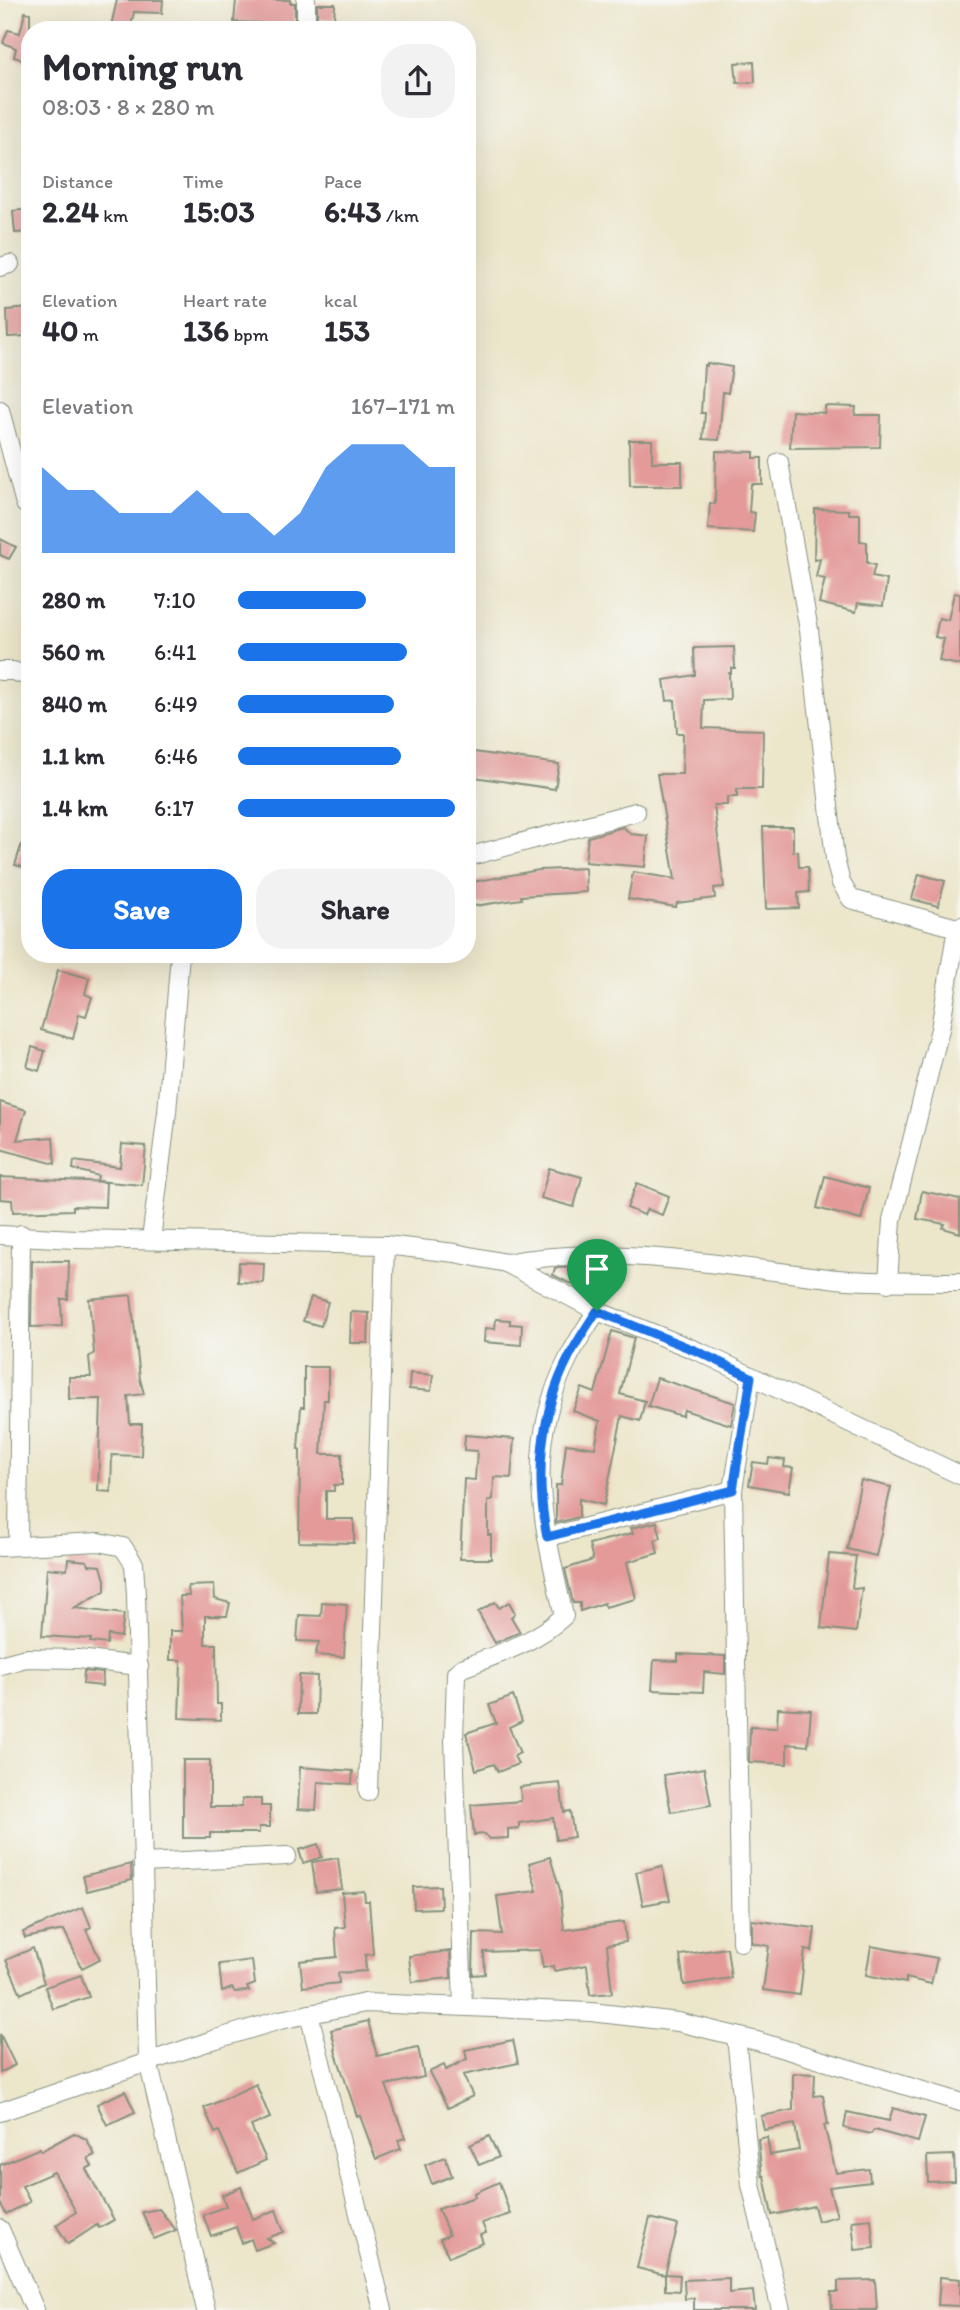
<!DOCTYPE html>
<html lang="en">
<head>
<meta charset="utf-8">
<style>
  :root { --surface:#fff; --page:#f2f2f3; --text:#2b2b33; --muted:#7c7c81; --accent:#1a73e8 }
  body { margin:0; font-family:Itim,sans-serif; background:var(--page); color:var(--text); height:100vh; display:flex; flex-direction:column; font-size:26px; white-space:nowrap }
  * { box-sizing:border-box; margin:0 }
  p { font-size:23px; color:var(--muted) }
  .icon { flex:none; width:38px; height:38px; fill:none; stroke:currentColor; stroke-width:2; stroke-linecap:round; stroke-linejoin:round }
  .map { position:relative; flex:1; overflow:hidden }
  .sheet { position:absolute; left:21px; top:21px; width:455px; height:942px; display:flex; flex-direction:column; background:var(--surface); border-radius:28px; box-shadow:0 7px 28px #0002 }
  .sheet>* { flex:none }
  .pin { position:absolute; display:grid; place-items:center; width:60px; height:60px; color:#fff; margin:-72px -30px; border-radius:50% 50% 50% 0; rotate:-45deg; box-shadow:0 0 7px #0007 }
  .pin .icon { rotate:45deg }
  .round { display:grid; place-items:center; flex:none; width:74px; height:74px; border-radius:28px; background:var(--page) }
  .summary { display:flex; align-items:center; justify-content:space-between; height:119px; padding:0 21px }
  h1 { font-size:38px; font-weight:700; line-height:52px }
  .figures { display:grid; grid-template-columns:repeat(3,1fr); gap:10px; height:119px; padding:7px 21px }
  .figures div { display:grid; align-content:center }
  .figures b { font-size:30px; font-weight:700 }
  .figures small { font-size:19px; font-weight:400 }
  .figures p { font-size:19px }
  .chart { height:196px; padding:14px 21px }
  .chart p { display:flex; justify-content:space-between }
  .chart svg { width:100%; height:126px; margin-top:7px; fill:var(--accent); opacity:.7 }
  .cta { display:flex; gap:14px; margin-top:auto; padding:14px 21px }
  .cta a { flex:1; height:80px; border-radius:28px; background:var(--accent); color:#fff; font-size:28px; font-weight:700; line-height:80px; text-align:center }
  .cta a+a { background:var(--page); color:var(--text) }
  ul { padding:0 21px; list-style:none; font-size:23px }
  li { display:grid; grid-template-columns:112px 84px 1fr; align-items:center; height:52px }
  li i { height:18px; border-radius:9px; background:var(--accent) }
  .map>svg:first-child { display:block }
</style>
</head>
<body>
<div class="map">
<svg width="960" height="2310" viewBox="0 0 960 2310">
  <rect width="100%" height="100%" fill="#f6f6f2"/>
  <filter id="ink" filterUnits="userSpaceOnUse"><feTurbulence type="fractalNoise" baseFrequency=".0143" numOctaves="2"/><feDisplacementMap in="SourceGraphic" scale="14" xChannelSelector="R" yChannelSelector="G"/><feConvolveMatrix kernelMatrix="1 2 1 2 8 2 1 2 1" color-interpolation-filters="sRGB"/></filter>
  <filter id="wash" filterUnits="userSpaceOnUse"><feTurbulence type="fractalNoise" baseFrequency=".00686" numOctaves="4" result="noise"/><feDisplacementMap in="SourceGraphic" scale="28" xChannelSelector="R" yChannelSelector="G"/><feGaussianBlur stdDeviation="1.57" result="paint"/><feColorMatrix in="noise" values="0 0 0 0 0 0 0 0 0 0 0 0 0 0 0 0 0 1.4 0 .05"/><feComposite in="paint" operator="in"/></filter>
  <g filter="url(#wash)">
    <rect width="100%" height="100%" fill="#ece6cb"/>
    <g id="blocks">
      <g fill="#e39a98">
        <polygon points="117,0 163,0 162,13 134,12 130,30 110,30"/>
        <polygon points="236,0 290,0 290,3 295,3 295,30 260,30 260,23 234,22"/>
        <polygon points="317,4 335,4 334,19 317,19"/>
        <polygon points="25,12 30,13 30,62 14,57 16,48 3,43 8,30 20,33"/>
        <polygon points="754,62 755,82 737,83 735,63"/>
        <polygon points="30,209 30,232 15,233 13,211"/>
        <polygon points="30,308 28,336 8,337 7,310"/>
        <polygon points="707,363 732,367 728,393 723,392 719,440 703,439 705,413 701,413 704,365 707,366"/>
        <polygon points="825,406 856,407 855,415 881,415 880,447 790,448 792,411 825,413"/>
        <polygon points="629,440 652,440 652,462 682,462 682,486 630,486"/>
        <polygon points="716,451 754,452 754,458 762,458 762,484 751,484 749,512 755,513 753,532 708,529 710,503 715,504"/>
        <polygon points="815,509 849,510 849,514 860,514 860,541 867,542 867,563 875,565 872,577 887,580 883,606 858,603 856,612 819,603 825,579 816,577 820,559 814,560"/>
        <polygon points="0,539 16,547 9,559 0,555"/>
        <polygon points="954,593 960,594 960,665 939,661 944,639 935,637 939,618 948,620"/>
        <polygon points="734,647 735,668 731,668 731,673 729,673 730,699 704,700 703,728 763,730 762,789 737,789 737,797 727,797 727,805 714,805 724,887 714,888 715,898 677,903 676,907 628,899 633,872 675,879 657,774 682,774 683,733 677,733 675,700 667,701 664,680 695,675 694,648"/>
        <polygon points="467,751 559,764 555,789 467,776"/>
        <polygon points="623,827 631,834 648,836 645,867 585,862 588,837"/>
        <polygon points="763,827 793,827 793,852 798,851 799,867 808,867 809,892 798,893 799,908 766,909"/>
        <polygon points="27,828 30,828 30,869 15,865"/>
        <polygon points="585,868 586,892 521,896 522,899 467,907 467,883 539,870"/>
        <polygon points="919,874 945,881 938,906 912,899"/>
        <polygon points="58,970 89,978 85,994 92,997 86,1016 79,1014 73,1039 41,1030"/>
        <polygon points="32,1047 45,1051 39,1071 27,1067"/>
        <polygon points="0,1102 26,1110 17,1140 53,1137 55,1164 0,1149"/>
        <polygon points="122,1144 146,1146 142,1185 97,1181 98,1176 73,1169 74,1161 120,1167"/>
        <polygon points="549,1168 582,1177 574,1207 541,1198"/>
        <polygon points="825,1176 869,1188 861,1220 817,1208"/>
        <polygon points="0,1177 106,1182 105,1207 73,1206 73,1210 13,1212 12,1200 0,1199"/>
        <polygon points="637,1183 669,1196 662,1215 647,1209 644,1215 627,1208"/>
        <polygon points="922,1191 960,1199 960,1233 943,1228 945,1224 917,1219"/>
        <polygon points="32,1261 69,1261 68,1299 61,1299 62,1326 31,1327"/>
        <polygon points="239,1262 264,1263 263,1283 238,1282"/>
        <polygon points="596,1267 602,1269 594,1291 567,1282 553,1275 555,1268"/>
        <polygon points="131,1295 140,1379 144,1394 128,1396 130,1424 142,1424 141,1456 112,1455 111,1492 98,1491 101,1399 69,1399 69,1377 91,1377 89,1357 94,1353 89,1299"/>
        <polygon points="311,1297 328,1302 321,1326 303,1321"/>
        <polygon points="351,1312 369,1313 368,1343 350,1343"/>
        <polygon points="496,1319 510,1320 510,1324 522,1325 521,1345 484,1342 485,1328 495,1329"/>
        <polygon points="612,1331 634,1338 620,1394 645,1401 640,1421 622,1416 604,1505 579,1499 579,1517 556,1523 556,1485 561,1485 566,1444 595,1448 600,1421 573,1411 582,1388 595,1393"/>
        <polygon points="304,1367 328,1367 328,1400 324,1400 321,1454 342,1454 342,1485 334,1485 334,1491 326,1491 326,1519 354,1519 354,1543 299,1542 300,1449 298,1449 301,1407 304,1407"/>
        <polygon points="410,1373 433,1375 431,1391 409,1389"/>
        <polygon points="657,1378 735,1403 731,1425 684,1410 682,1416 648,1406"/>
        <polygon points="465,1435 514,1439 511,1478 494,1477 493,1499 488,1501 488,1535 491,1535 491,1559 460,1559 464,1479 475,1480 477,1451 464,1450"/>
        <polygon points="769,1458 785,1460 784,1467 793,1468 789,1492 749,1485 753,1462 768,1464"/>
        <polygon points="861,1480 891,1487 876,1556 847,1549"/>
        <polygon points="657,1522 661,1538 655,1540 658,1553 627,1562 636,1599 605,1607 604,1603 580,1611 580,1603 573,1603 565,1569 593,1560 589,1544 633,1533 631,1528"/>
        <polygon points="829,1554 856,1556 852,1587 854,1589 862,1588 856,1632 821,1628"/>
        <polygon points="68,1559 87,1561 89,1565 101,1566 105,1580 105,1591 74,1608 124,1614 121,1637 108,1635 107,1644 90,1642 91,1639 42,1636 47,1568 67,1570"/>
        <polygon points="214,1585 215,1599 230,1603 227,1616 205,1616 205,1644 216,1644 217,1704 221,1704 221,1720 179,1718 181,1660 170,1660 170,1631 182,1631 180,1596 189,1596 188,1586"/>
        <polygon points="322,1602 347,1604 344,1657 315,1655 319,1642 297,1641 299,1615 321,1616"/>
        <polygon points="495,1602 499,1608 509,1602 515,1613 511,1617 520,1632 495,1643 478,1612"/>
        <polygon points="678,1654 725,1656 725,1674 704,1672 703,1692 652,1690 654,1660 678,1661"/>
        <polygon points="84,1671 103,1673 102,1686 83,1684"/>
        <polygon points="299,1675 317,1676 316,1714 298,1714"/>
        <polygon points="513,1696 522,1721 509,1727 520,1753 514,1756 518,1764 498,1772 494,1764 476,1770 466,1733 496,1723 489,1705"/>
        <polygon points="778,1708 811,1710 808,1746 787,1744 787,1764 749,1762 750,1727 777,1728"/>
        <polygon points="183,1760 210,1760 210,1807 242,1807 242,1799 261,1799 261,1806 270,1806 270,1827 259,1827 259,1833 210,1833 210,1838 183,1838"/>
        <polygon points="300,1767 353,1771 352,1784 318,1782 316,1810 298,1809"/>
        <polygon points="704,1768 711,1805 671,1812 664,1775"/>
        <polygon points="560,1783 564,1812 570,1811 574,1837 556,1840 553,1818 519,1823 519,1828 508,1829 508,1838 489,1839 485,1834 474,1835 471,1805 521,1801 520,1787"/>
        <polygon points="318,1844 322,1857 303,1863 299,1850"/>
        <polygon points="550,1857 560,1890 564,1930 624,1922 626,1942 607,1945 612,1993 590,1995 587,1965 554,1971 553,1966 543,1968 540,1950 484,1952 485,1974 473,1975 474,1933 502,1934 497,1896 537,1891 529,1863"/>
        <polygon points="338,1858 342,1889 316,1892 312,1862"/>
        <polygon points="131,1864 132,1880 87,1891 83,1876"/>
        <polygon points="662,1866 670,1900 643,1905 636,1872"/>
        <polygon points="440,1886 441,1908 414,1909 413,1887"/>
        <polygon points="364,1891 365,1901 369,1901 373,1954 365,1955 366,1971 338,1973 339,1983 303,1987 300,1961 337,1957 335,1928 345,1927 342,1893"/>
        <polygon points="83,1907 91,1927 86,1930 100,1959 82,1968 64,1930 25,1938 23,1932"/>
        <polygon points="752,1920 815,1928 812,1951 805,1950 800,1995 763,1990 769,1946 752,1943"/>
        <polygon points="871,1946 937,1958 931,1984 906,1978 906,1983 866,1975"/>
        <polygon points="33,1948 44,1983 21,1994 6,1960"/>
        <polygon points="727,1948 731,1978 684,1985 680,1955"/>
        <polygon points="450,1951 451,1978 412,1982 409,1956"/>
        <polygon points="252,1960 255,1984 247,1987 249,1991 235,1992 232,1988 222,1992 219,1964"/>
        <polygon points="81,1975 89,1997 53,2009 45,1987"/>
        <polygon points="368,2021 377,2056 418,2047 424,2077 386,2085 405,2138 398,2140 401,2149 376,2159 360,2116 357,2116 335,2050 336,2049 331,2030"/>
        <polygon points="0,2034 15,2065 0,2073"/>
        <polygon points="513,2040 518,2063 463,2075 473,2096 448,2108 429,2072 444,2065 446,2070 467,2059 465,2050"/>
        <polygon points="793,2073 815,2074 814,2096 823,2095 828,2125 824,2125 836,2173 869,2169 870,2182 829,2187 837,2216 818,2221 814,2206 772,2215 764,2176 762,2176 758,2139 767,2137 770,2155 799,2150 795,2124 764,2130 761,2116 793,2110"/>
        <polygon points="256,2084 270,2118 251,2126 266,2160 238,2173 219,2131 215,2133 204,2108"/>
        <polygon points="125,2091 135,2112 107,2125 97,2104"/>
        <polygon points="893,2108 925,2117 918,2142 874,2130 871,2134 844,2128 847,2112 889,2121"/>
        <polygon points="74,2133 86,2139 95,2155 88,2158 92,2166 86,2169 114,2220 99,2228 97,2225 68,2244 56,2225 76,2212 54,2172 22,2186 30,2202 6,2214 0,2203 0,2165 40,2148 41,2151"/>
        <polygon points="489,2136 499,2157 479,2165 470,2145"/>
        <polygon points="954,2155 955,2181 928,2182 927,2156"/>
        <polygon points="445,2157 452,2176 432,2184 425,2165"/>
        <polygon points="499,2182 510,2214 482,2223 486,2233 480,2235 483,2243 449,2257 440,2239 449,2235 438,2209 475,2197 474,2193"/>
        <polygon points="241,2187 253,2219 276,2210 284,2232 267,2238 274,2243 255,2250 251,2239 242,2243 236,2227 211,2236 203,2215 226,2206 222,2195"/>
        <polygon points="159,2209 176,2230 154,2239 142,2212"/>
        <polygon points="650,2218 678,2225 665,2275 637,2268"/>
        <polygon points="871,2219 874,2248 855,2250 852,2221"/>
        <polygon points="665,2274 680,2275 679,2291 665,2290"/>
        <polygon points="940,2277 960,2279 960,2306 938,2305"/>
        <polygon points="729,2278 729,2293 753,2291 755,2310 694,2310 694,2298 685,2299 684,2280"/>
        <polygon points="875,2280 877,2310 832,2310 831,2292 838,2292 838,2281"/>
      </g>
    </g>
  </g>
  <g filter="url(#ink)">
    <use href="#blocks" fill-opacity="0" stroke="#869280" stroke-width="2"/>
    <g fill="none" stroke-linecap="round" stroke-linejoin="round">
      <g stroke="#869280" stroke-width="20">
        <g id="street">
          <polyline points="306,30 306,0"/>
          <polyline points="0,267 10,264"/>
          <polyline points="0,410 25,504"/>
          <polyline points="779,462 809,630 835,859 841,883 851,899 957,928"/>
          <polyline points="0,671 13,671 30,677"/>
          <polyline points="467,857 636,812"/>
          <polyline points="0,1235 75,1239 385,1245 455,1253 506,1263 597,1311 700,1352 960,1475"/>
          <polyline points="151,1240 167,1112 180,954"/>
          <path d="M506 1263C615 1243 728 1267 837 1279 878 1283 919 1281 960 1282"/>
          <polyline points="888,1283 892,1220 940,1029 957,928 960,926"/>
          <polyline points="547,1537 733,1490"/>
          <polyline points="18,1545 21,1234"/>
          <polyline points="0,1547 99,1542 123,1547 134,1564 136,1595 148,2061 206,2310"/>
          <polyline points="0,1665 26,1658 78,1659 139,1666"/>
          <polyline points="368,1792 385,1245"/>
          <polyline points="143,1863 287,1856"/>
          <polyline points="741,1942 733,1490 751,1377"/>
          <path d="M463 2006 454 1740 456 1673 462 1668C498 1654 535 1643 564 1616 543 1523 522 1448 569 1357 577 1341 587 1326 597 1311"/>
          <polyline points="309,2014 383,2310"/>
          <polyline points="736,2036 751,2185 781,2310"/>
          <polyline points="0,2112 216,2039 280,2020 365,2003 591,2012 678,2022 757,2041 960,2102"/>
          <polyline points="0,2229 35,2310"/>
        </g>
      </g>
      <use href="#street" stroke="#fff" stroke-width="18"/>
    </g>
  </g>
  <g fill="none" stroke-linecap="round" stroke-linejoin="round" filter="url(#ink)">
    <g stroke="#fff" stroke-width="14">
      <path id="route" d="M597 1311 699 1352 751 1377 733 1490 547 1537C535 1476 540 1413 569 1357 577 1341 587 1326 597 1311Z"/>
    </g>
    <use href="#route" stroke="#1a73e8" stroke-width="9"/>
  </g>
</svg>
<div class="pin" style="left:597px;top:1311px;background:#1e9e55"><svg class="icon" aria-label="arrive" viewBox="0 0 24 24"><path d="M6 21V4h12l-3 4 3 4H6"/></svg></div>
<section class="sheet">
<div class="summary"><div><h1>Morning run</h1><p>08:03 · 8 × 280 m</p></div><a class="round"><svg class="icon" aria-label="share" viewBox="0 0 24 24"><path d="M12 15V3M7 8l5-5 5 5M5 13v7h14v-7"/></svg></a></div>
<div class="figures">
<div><p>Distance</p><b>2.24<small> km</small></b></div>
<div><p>Time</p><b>15:03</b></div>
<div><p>Pace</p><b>6:43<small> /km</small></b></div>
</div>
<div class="figures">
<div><p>Elevation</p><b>40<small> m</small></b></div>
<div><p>Heart rate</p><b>136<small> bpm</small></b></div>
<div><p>kcal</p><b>153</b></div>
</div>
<div class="chart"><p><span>Elevation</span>167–171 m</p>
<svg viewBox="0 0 160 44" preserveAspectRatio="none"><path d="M0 44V14L10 22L20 22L30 30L40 30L50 30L60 22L70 30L80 30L90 38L100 30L110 14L120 6L130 6L140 6L150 14L160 14V44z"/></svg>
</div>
<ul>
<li><b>280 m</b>7:10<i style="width:59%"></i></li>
<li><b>560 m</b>6:41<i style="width:78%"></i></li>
<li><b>840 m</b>6:49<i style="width:72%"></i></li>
<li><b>1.1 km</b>6:46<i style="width:75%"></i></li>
<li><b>1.4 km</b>6:17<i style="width:100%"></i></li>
</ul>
<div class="cta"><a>Save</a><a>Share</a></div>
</section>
</div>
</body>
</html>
